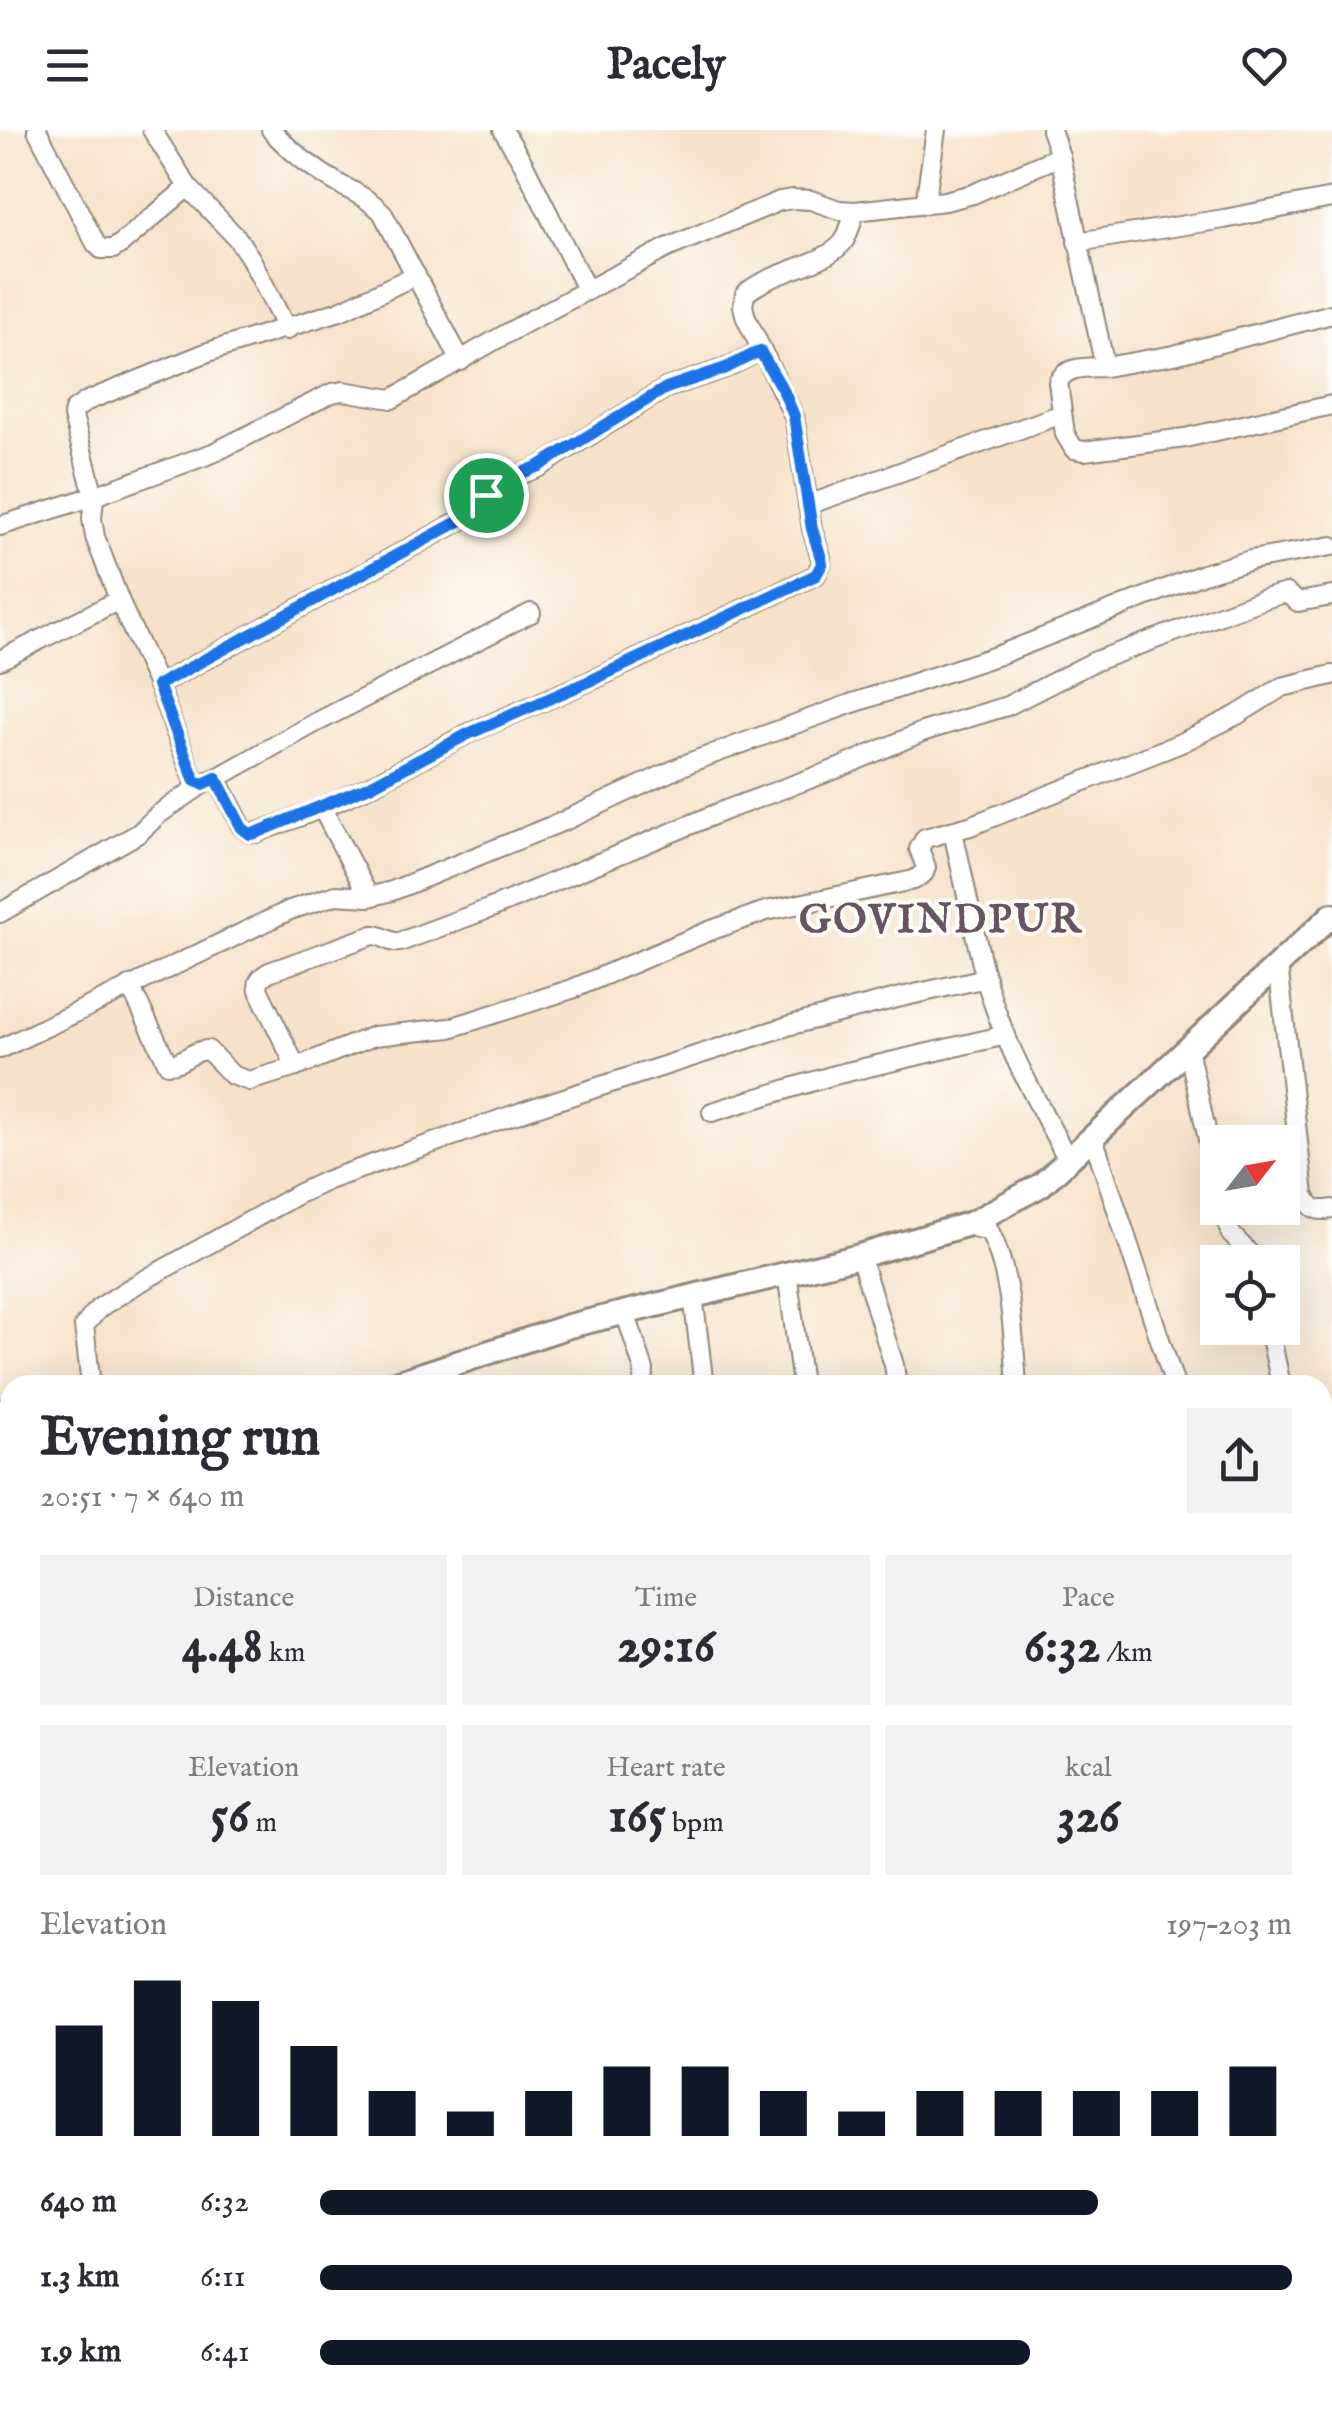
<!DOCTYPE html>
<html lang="en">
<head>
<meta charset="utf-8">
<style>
  :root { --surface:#fff; --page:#f2f2f3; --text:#2b2b33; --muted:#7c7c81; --accent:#111827 }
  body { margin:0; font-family:"IM FELL English",serif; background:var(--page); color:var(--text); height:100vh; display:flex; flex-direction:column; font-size:38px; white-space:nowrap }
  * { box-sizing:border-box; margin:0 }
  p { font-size:32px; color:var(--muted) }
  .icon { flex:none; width:55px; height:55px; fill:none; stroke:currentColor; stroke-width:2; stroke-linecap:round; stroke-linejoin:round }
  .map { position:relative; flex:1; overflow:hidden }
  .side { position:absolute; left:0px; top:1245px; width:1332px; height:1035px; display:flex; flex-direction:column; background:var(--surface); border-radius:30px 30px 0 0; box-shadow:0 10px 40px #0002 }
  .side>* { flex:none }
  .needle { width:65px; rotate:59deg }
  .fabs { position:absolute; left:1200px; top:995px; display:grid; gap:20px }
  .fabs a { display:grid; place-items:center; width:100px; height:100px; border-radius:0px; background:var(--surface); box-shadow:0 10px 40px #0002; font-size:50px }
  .pin { position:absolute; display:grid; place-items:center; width:85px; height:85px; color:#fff; margin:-42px; border:5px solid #fff; border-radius:50%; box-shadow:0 2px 10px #0007 }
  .round { display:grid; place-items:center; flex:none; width:105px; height:105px; border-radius:0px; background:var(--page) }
  .summary { display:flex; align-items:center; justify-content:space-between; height:170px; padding:0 40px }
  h1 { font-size:55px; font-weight:800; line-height:75px }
  .figures { display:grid; grid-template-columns:repeat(3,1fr); gap:15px; height:170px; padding:10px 40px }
  .figures div { display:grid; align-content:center; border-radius:0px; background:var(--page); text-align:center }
  .figures b { font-size:50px; font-weight:800 }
  .figures small { font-size:28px; font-weight:400 }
  .figures p { font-size:28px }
  .chart { height:280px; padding:20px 40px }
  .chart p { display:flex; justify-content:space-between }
  .chart svg { width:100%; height:180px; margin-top:10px; stroke:var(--accent); stroke-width:6 }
  ul { padding:0 40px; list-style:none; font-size:32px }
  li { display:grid; grid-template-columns:160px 120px 1fr; align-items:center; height:75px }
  li i { height:25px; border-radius:12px; background:var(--accent) }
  header { display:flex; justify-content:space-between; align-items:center; height:130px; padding:0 40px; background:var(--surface); font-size:45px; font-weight:800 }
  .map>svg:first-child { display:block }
</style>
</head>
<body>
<header><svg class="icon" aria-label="menu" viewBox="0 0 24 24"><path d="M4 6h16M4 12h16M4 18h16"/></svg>Pacely<svg class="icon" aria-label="heart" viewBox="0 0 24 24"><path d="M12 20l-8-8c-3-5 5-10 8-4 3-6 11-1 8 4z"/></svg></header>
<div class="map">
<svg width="1332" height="2280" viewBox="0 0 1332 2280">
  <rect width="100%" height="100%" fill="#fdfcf7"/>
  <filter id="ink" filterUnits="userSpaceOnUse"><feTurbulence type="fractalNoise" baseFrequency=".01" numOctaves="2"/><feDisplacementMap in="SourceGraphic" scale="20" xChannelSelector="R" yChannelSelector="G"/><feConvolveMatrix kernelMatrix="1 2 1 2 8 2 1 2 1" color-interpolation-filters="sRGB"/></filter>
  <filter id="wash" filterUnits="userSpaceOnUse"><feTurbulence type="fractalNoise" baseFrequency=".0048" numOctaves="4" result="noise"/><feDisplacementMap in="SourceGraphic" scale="40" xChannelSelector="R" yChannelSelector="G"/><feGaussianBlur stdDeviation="2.25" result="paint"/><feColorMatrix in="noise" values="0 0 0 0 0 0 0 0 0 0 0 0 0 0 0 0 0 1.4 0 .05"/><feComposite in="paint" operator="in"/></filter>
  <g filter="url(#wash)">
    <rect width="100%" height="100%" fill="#f6e2ca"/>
  </g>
  <g filter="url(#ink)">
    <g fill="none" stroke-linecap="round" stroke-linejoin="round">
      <g stroke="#90867a" stroke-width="22">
        <g id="minor">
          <polyline points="37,0 96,114 101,119 113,119 122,113 188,57"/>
          <polyline points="152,0 188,57 237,108 251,129 287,200"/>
          <path d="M271 0C291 22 316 41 341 55 356 63 370 70 382 82L461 231"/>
          <polyline points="503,0 523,33 587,161"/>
          <polyline points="1051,0 1060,26 1105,237 1174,225 1332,184"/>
          <polyline points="925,74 936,0"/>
          <polyline points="1077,112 1224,89 1332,68"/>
          <path d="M1105 237C1088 238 1067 235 1058 252L1065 304 1074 319 1084 321 1185 308 1332 275"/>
          <polyline points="808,375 1062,284"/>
          <polyline points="0,396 94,366 213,323 332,263 343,261 392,269 527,192 667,118 780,71 793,69 811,70 839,80 855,81 945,71 973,64 1060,26"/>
          <polyline points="0,530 119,470"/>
          <polyline points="158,555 465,388 498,353 539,337 666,258 726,238 760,221"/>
          <polyline points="217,648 315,593 531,483"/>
          <path d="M322 678 370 656 467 604 590 551 816 445 821 434V428L812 399 794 286 746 188 743 176 745 164C770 141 827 135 844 111 849 103 852 90 855 81"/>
          <path d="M953 702C964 749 973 798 985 846 1002 911 1037 971 1068 1030"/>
          <polyline points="369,767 322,678 256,703 250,703 242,697 217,648 199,654 193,648 158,555 122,477 95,407 92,389 94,366 73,286 74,280 87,271 208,222 340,181 416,145"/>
          <polyline points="0,783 139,703 159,684 203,654"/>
          <path d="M1278 834 1304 1065C1311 1079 1317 1082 1332 1079"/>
          <path d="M130 856 168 934C182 935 193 919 208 920L232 945 249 951 296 937 374 906 450 898 572 859 709 801 766 781 914 750 924 743 926 737 919 719 925 708 970 696 1181 613 1237 585 1282 557 1332 545"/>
          <polyline points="1188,918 1218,1055"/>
          <polyline points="0,919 290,780 336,765 369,767 392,761 566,690 691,632 850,574 999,525 1203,444 1251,430 1332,416"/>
          <path d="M296 937 260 863C256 852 259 848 269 842L373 805C383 804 389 814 400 812L491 778 723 681 839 638 922 602 1007 576 1093 532 1264 469 1286 463 1298 472 1332 466"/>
          <polyline points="712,982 834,945 1006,905"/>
          <polyline points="1093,1007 1175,1255"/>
          <polyline points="1222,1078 1231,1104 1249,1123 1252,1132"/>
          <path d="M972 1093 976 1098 989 1100C1012 1146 1013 1204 1017 1255"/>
          <polyline points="860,1126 894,1235 897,1255"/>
          <polyline points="787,1142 802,1255"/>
          <polyline points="693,1165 703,1248 700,1255"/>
          <polyline points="625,1182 644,1240 643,1255"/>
          <polyline points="1269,1198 1281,1255"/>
          <polyline points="91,1255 84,1196 99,1178 130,1158 298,1064 328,1050 530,979 791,895 897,868 986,848"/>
          <polyline points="0,1333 10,1361"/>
          <polyline points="0,1397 10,1394"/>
          <polyline points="1322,1408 1332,1406"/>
          <polyline points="0,1476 10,1473"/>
          <polyline points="1322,1532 1332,1530"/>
          <polyline points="0,1544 10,1541"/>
          <polyline points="1322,1610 1332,1608"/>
          <polyline points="0,1625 10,1622"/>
          <polyline points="0,1706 10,1702"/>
          <polyline points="0,1778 10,1774"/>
          <polyline points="1322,1999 1332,1990"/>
          <polyline points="0,2095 10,2120"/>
          <polyline points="251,2270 261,2279 285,2270"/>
          <polyline points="933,2270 937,2280"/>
          <polyline points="417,2280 418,2274 422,2270"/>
          <polyline points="1055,2280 1066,2270"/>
        </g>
      </g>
      <g stroke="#90867a" stroke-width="28">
        <g id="major">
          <polyline points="390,1255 569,1196 860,1126 972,1093 1041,1055 1332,785"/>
          <polyline points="0,1281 10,1286"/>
        </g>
      </g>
      <use href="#minor" stroke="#fff" stroke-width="18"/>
      <use href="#major" stroke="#fff" stroke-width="22"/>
    </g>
  </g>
  <g fill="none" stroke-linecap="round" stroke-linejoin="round" filter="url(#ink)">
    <g stroke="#fff" stroke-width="20">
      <polygon id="route" points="760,221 784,262 794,286 812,399 821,428 822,434 816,445 590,551 468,604 370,656 256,703 250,704 242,698 216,648 203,654 195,651 158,555 465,388 498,353 539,336 666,258 726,238"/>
    </g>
    <use href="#route" stroke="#1a73e8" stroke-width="12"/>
  </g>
  <g text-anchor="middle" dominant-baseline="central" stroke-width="8" stroke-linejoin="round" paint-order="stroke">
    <g font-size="40" font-weight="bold" letter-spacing="2.5" fill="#695361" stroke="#fdfcf7">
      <text x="941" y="791">GOVINDPUR</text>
    </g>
  </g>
</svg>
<div class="fabs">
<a><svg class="needle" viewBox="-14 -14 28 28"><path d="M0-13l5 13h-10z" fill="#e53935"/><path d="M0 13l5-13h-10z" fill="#7c7c81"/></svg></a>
<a><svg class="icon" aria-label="locate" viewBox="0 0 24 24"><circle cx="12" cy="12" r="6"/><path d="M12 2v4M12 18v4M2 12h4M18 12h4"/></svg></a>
</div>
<div class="pin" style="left:486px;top:365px;background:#1e9e55"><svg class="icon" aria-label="arrive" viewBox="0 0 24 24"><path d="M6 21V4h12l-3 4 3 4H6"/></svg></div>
<section class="side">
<div class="summary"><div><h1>Evening run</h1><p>20:51 · 7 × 640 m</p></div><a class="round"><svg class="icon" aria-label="share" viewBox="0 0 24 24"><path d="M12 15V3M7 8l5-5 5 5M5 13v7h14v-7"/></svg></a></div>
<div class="figures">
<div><p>Distance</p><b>4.48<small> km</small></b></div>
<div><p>Time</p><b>29:16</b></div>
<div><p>Pace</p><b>6:32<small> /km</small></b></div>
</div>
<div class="figures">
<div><p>Elevation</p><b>56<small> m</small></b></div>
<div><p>Heart rate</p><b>165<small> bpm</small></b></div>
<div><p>kcal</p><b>326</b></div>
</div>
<div class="chart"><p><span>Elevation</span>197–203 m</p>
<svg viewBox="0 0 160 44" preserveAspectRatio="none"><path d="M5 44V17M15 44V6M25 44V11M35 44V22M45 44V33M55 44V38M65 44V33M75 44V27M85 44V27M95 44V33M105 44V38M115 44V33M125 44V33M135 44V33M145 44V33M155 44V27"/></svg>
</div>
<ul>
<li><b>640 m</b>6:32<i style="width:80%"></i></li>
<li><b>1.3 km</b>6:11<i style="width:100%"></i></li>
<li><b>1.9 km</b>6:41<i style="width:73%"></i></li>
</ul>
</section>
</div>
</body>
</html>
